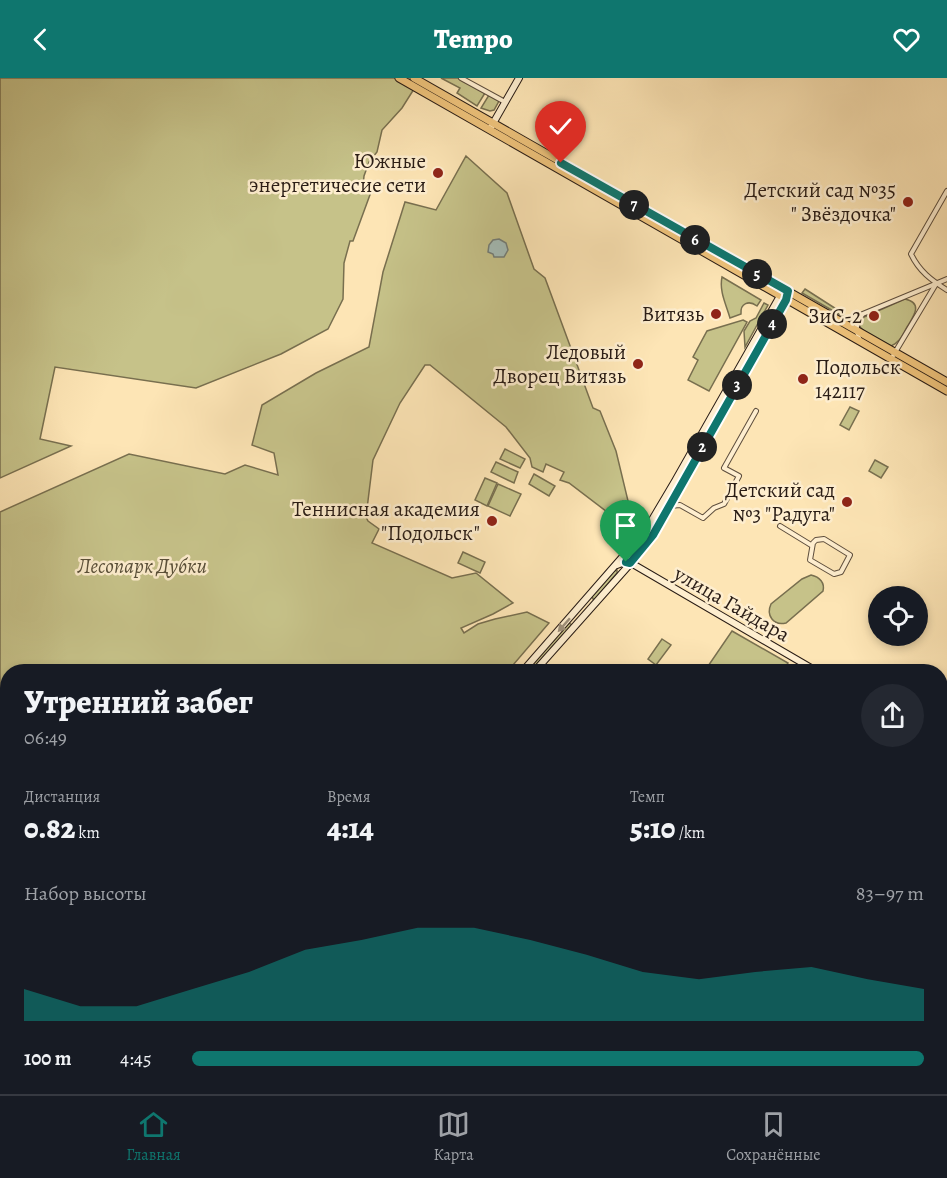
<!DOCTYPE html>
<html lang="ru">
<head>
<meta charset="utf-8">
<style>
  :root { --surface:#171b24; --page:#242831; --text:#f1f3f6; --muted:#9ea1a6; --line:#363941; --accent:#0f766e }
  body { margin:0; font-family:Alegreya,serif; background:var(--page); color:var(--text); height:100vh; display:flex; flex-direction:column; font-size:22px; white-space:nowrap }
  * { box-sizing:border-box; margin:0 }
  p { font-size:20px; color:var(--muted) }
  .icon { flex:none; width:33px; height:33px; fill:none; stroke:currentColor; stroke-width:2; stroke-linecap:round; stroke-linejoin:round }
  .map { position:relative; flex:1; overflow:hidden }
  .side { position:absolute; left:0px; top:586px; width:948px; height:430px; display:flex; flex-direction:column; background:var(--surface); border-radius:24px 24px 0 0; box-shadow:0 3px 9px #0003 }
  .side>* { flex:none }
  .controls { position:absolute; left:868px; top:508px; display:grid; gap:12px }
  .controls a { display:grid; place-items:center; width:60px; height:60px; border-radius:50%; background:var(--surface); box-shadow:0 3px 9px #0003; font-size:30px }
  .pin { position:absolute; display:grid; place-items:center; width:51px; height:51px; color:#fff; margin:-62px -26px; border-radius:50% 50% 50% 0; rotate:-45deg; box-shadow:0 0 6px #0007 }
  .pin .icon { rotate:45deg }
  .km { position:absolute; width:30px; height:30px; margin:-15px; border-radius:50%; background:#222; color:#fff; font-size:16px; line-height:30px; text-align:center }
  .round { display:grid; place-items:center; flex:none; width:63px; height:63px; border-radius:32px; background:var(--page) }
  .head { display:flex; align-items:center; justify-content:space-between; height:102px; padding:0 24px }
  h1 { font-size:33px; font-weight:800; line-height:45px }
  .figures { display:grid; grid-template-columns:repeat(3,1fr); gap:9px; height:102px; padding:6px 24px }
  .figures div { display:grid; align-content:center }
  .figures b { font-size:30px; font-weight:800 }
  .figures small { font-size:16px; font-weight:400 }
  .figures p { font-size:16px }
  .chart { height:168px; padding:12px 24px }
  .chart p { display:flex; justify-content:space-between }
  .chart svg { width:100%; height:108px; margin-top:6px; fill:var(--accent); opacity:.7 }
  ul { padding:0 24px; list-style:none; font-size:20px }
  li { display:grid; grid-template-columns:96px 72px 1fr; align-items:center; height:45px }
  li i { height:15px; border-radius:8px; background:var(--accent) }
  header { display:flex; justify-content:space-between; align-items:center; height:78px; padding:0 24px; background:var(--accent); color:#fff; font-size:27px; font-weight:800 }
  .tabs { display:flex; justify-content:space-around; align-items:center; height:84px; border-top:2px solid var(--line); background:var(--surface); font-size:16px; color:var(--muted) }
  .tabs a { display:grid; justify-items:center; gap:3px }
  .tabs .on { color:var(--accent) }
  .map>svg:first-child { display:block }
</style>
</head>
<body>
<header><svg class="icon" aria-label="back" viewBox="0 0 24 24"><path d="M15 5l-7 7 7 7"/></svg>Tempo<svg class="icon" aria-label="heart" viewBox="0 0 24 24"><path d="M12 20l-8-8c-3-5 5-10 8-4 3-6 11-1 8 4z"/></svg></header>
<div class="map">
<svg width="947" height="1016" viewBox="0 0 947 1016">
  <rect width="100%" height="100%" fill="#fde5b5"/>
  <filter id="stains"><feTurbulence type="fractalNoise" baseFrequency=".00333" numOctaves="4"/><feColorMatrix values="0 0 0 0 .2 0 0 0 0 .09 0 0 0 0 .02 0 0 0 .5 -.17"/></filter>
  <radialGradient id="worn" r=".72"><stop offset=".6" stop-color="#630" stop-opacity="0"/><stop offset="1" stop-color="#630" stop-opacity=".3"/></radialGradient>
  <g fill="#c6c289" stroke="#786f4f" stroke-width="1.5">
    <polygon points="0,0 394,0 414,11 402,30 382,52 377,74 369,84 364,98 363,108 371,114 353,163 350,163 344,185 343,221 328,251 281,276 196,310 55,289 40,361 71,368 0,400"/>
    <polygon points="441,0 458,0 485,15 477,28 457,15 460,10"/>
    <polygon points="489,17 499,23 494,32 490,33 481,30"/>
    <polygon points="466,78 507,115 534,191 545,200 593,330 600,333 616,373 629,427 623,423 619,427 623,437 619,443 569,405 560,402 564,394 546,386 543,394 532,389 530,380 506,349 430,287 425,287 400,325 373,382 366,439 368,443 379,451 372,465 452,500 476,495 513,525 493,536 461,550 464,555 478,546 495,541 527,534 549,545 507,594 8,594 8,789 2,798 0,798 0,434 129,376 225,396 245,387 278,397 274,375 252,367 262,327 316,295 369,269 383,194 405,124 436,132"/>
    <path d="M722 199 761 222 757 228C749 222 740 225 741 236L730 240C726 226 719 213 722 199Z"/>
    <polygon points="805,211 844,236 842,238 802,215"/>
    <path d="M905 221C924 225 913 239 907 249 902 258 900 264 891 268 884 264 861 254 860 248 859 243 861 242 864 239Z"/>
    <polygon points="764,225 768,227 745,269 744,253 750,243 756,240"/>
    <polygon points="743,242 747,244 709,313 688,302 698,282 693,279 707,253"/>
    <polygon points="850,329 859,333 849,352 840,347"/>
    <polygon points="505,371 525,381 520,390 500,381"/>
    <polygon points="875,382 888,389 881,400 869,393"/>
    <polygon points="496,384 518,394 514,405 491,394"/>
    <polygon points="534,396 555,408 549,418 529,406"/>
    <polygon points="485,400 497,405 487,428 475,422"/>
    <polygon points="498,406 521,416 510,438 488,428"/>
    <polygon points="673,410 676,411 652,453 638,471 636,469 649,451"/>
    <polygon points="463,474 485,484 480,495 458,485"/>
    <polygon points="617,492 617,495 595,521 593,521 592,518 614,493"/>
    <path d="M811 497C820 499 825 505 823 513L786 545C773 548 766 537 771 526L802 501Z"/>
    <polygon points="569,545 572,547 530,594 525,594"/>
    <polygon points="732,553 788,585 782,594 704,594"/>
    <polygon points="662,561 671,567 656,587 648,581"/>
    <polygon points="0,822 8,824 8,1010 186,1010 186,1016 0,1016"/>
    <polygon points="516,1010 516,1016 488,1016 488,1011"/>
  </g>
  <polygon fill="#a4bdb8" stroke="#737d77" stroke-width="1.5" points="499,161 506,165 508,172 504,179 494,179 493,176 488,174 489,167 493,162"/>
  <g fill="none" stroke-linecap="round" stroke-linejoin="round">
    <g stroke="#5e4e3d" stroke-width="6">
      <g id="street">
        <polyline points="461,0 505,24"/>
        <path d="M947 113 911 176C919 193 931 202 947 212"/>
        <polyline points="842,242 853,240 947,201"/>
        <path d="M860 263C856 253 855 245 862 237"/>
        <polyline points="891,281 936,206"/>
        <polyline points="670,428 680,427 703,440 714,430 724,426 739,398 724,390 756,333"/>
        <polyline points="780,448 811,467"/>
        <polygon points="824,461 850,477 841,494 834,496 810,482 813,465 816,462"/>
        <polyline points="0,813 8,815"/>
        <polyline points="224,1010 225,1016"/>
        <polyline points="271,1010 271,1016"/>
        <polyline points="479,1010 479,1016"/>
        <polyline points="188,1016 189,1010"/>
        <polyline points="323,1016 460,1010"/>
      </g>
    </g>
    <g stroke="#291c15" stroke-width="8">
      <g id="secondary">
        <polyline points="491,49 519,0"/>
        <polyline points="617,487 625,484 631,485 818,594"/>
        <polyline points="522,594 646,452 675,403 780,218 782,216"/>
        <polyline points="534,594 631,485 653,457 786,222 787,218"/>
        <polyline points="940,664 947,668"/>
        <polyline points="940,1000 947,1000"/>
        <polyline points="320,1010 321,1016"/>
        <polyline points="578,1010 582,1013 587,1014 682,1010"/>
      </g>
    </g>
    <g stroke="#291c15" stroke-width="9">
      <g id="primary">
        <polyline points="399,0 947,313"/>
        <polyline points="414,0 947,304"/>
      </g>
    </g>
    <use href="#street" stroke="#feeecf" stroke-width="4"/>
    <use href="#secondary" stroke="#feeecf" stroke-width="6"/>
    <use href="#primary" stroke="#eec27a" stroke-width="7"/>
  </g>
  <defs><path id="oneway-solid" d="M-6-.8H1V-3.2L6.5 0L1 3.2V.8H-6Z" transform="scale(1.5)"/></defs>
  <use fill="#9e907b" href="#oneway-solid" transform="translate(564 547) rotate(131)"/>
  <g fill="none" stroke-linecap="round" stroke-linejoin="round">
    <g stroke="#fff" stroke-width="12">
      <polyline id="route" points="561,85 788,213 786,222 653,457 630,485 626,484"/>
    </g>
    <use href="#route" stroke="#0f766e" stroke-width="8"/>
  </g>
  <g fill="#8f2418" stroke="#feeecf" stroke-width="2">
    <circle cx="438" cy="95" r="6"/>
    <circle cx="908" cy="124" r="6"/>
    <circle cx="716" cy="236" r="6"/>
    <circle cx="874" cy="238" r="6"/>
    <circle cx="638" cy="286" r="6"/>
    <circle cx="803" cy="301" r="6"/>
    <circle cx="847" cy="424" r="6"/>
    <circle cx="492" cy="443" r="6"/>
  </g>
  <g text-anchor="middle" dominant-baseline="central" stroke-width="5" stroke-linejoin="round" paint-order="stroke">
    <g font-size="21" fill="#291c15" stroke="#feeecf" text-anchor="end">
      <text x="426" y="83">Южные<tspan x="426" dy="24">энергетичесие сети</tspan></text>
      <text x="896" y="112">Детский сад №35<tspan x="896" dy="24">" Звёздочка"</tspan></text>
      <text x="704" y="236">Витязь</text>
      <text x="862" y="238">ЗиС-2</text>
      <text x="626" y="274">Ледовый<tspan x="626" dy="24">Дворец Витязь</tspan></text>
      <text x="815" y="289" text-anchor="start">Подольск<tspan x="815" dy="24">142117</tspan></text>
      <text x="835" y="412">Детский сад<tspan x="835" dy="24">№3 "Радуга"</tspan></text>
      <text x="480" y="431">Теннисная академия<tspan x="480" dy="24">"Подольск"</tspan></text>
    </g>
    <g font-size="21" font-style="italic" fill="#584e38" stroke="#feeecf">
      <text x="142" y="488">Лесопарк Дубки</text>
    </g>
    <g font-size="21" fill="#291c15" stroke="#feeecf">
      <text transform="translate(732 526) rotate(30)">улица Гайдара</text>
    </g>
  </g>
  <rect width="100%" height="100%" filter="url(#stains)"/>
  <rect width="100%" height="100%" fill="url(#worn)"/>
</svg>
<div class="controls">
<a><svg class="icon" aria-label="locate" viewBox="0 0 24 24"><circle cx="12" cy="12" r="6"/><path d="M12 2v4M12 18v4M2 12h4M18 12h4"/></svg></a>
</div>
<div class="pin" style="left:626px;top:484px;background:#1e9e55"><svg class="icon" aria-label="arrive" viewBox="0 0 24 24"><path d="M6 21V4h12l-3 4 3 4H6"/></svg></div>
<div class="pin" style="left:561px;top:85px;background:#d93025"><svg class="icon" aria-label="check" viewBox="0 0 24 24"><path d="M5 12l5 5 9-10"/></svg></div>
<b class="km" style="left:702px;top:369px">2</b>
<b class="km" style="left:737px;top:307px">3</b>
<b class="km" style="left:772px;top:246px">4</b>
<b class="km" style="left:757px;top:196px">5</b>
<b class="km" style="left:695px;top:162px">6</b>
<b class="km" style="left:634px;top:127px">7</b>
<section class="side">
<div class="head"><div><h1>Утренний забег</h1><p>06:49</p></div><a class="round"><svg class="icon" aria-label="share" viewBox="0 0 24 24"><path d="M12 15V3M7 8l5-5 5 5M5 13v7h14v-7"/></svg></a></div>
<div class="figures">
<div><p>Дистанция</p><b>0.82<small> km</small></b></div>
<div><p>Время</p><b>4:14</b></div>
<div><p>Темп</p><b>5:10<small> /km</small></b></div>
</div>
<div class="chart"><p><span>Набор высоты</span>83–97 m</p>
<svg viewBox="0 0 160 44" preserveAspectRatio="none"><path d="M0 44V31L10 38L20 38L30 31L40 24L50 15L60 11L70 6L80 6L90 11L100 17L110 24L120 27L130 24L140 22L150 27L160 31V44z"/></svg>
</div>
<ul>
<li><b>100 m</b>4:45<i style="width:100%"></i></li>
</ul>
</section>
</div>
<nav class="tabs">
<a class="on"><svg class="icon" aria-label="home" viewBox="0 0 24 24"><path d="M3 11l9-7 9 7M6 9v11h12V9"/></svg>Главная</a>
<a><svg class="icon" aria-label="map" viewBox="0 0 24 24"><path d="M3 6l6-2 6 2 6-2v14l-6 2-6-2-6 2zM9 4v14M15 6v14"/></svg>Карта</a>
<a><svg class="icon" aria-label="saved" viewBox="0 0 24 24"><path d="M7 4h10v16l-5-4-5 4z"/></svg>Сохранённые</a>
</nav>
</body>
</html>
